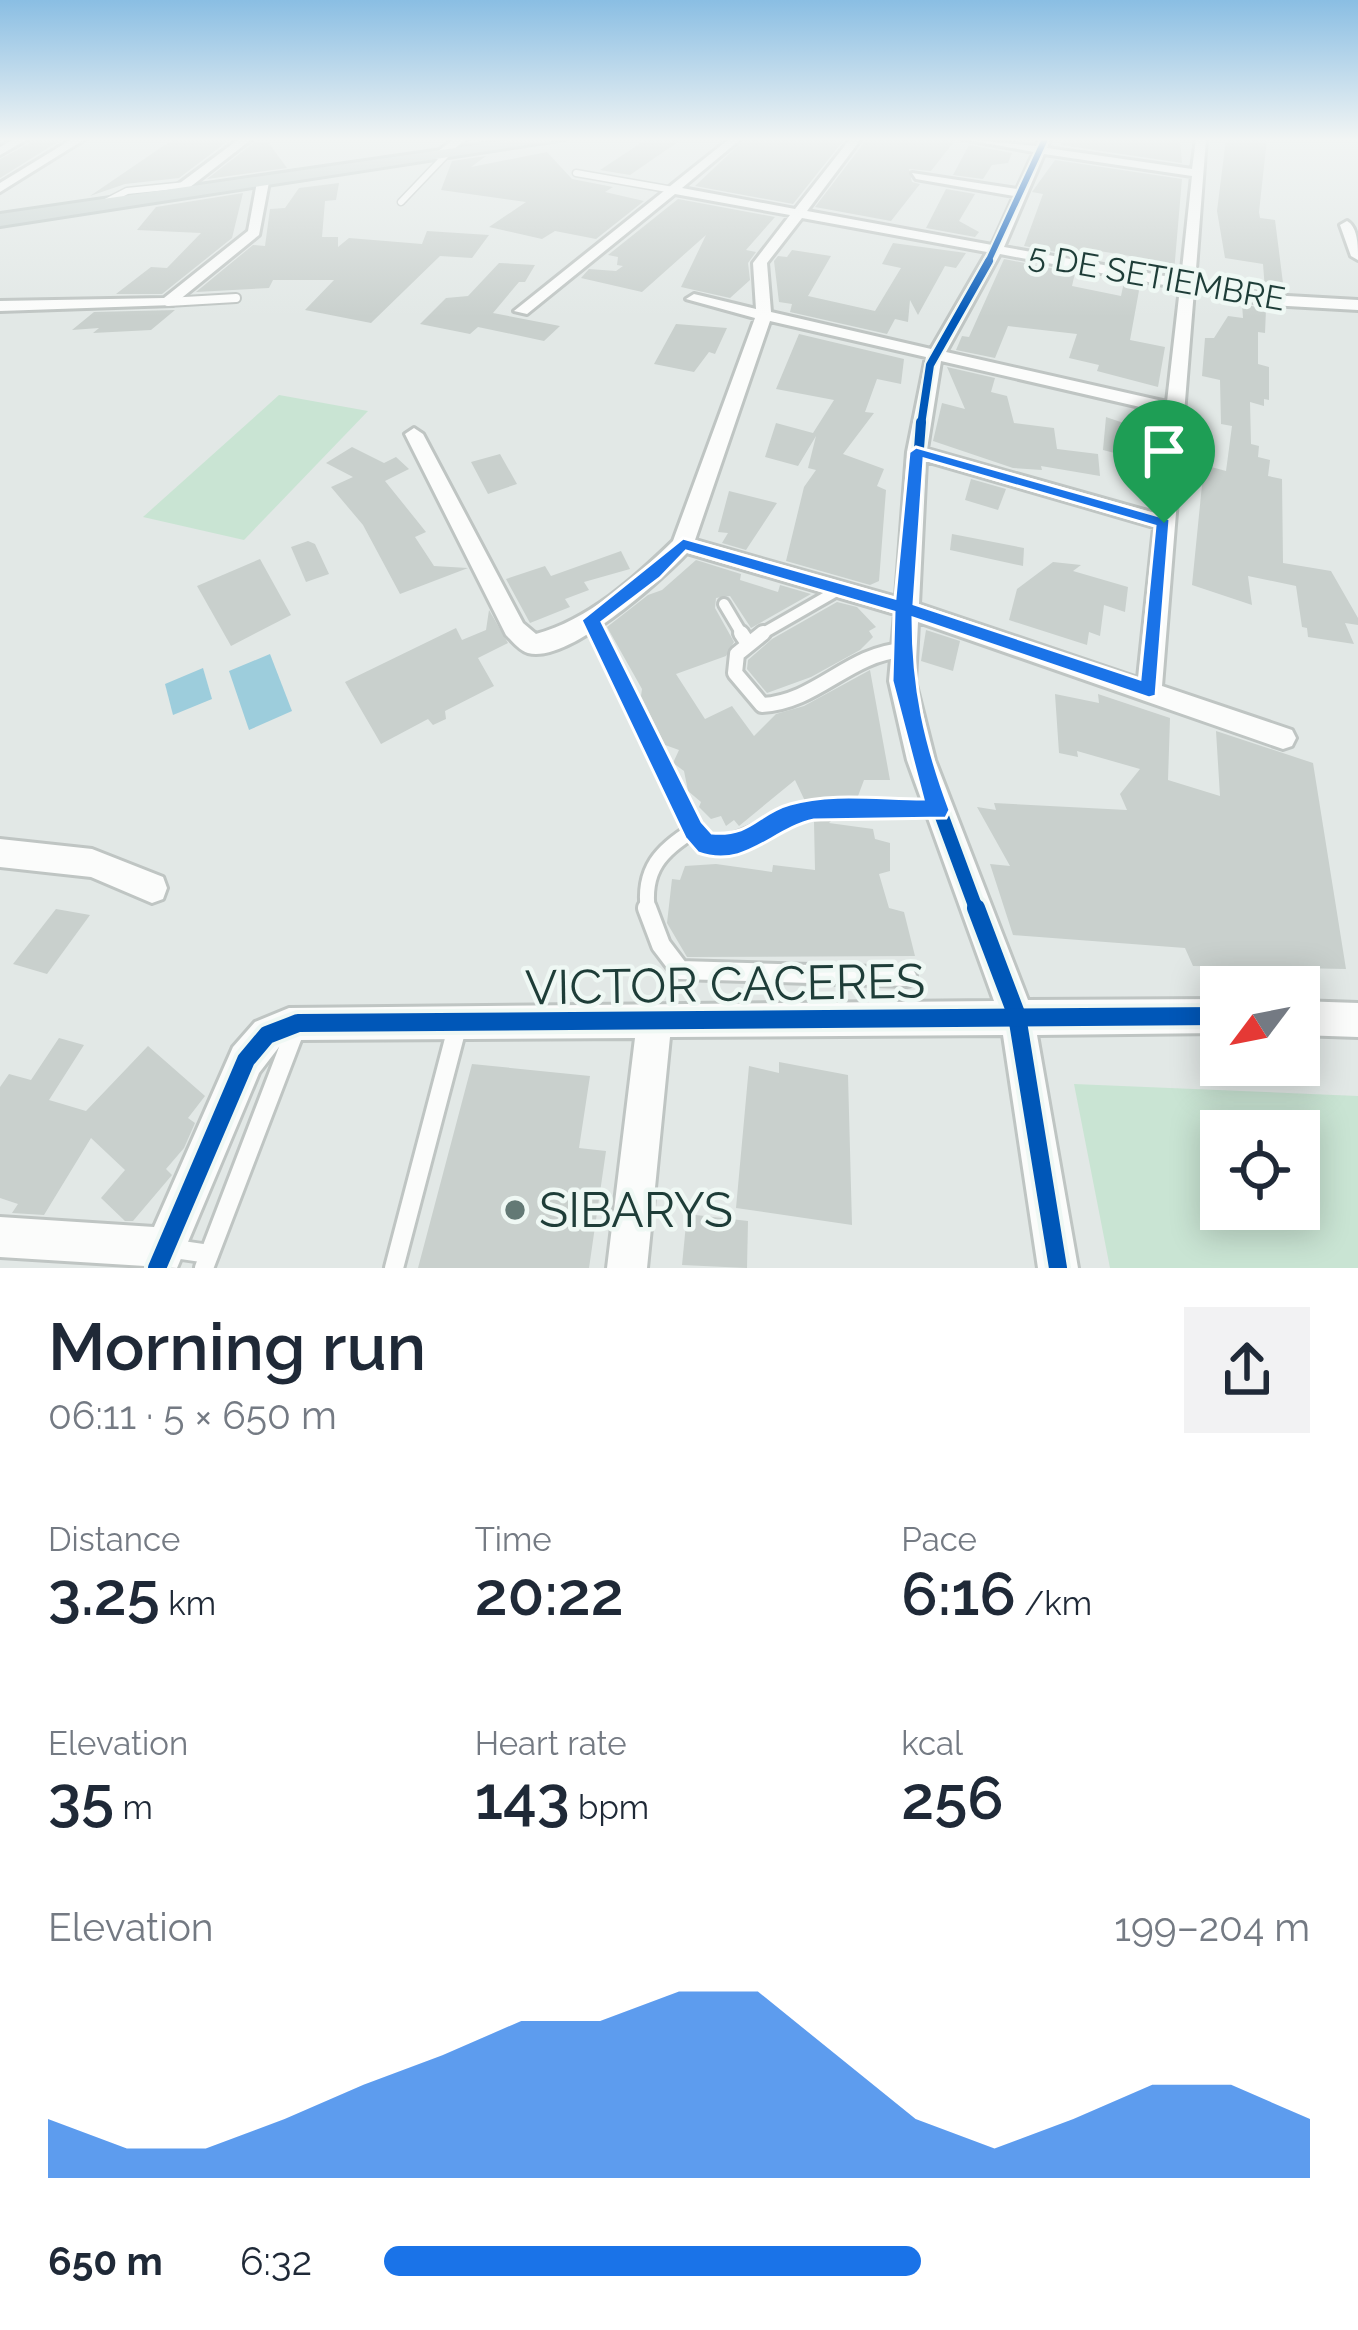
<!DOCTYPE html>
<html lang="en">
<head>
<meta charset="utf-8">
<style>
  :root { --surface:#fff; --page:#f2f2f3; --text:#1f2937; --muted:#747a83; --accent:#1a73e8 }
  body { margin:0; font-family:Raleway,sans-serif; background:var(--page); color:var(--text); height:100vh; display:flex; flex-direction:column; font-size:45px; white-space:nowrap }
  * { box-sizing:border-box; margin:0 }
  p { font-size:39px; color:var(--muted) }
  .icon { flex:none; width:66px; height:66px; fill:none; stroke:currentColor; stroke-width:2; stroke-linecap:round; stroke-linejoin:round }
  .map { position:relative; height:1268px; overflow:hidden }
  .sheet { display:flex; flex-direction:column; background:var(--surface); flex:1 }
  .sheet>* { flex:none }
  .needle { width:78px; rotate:238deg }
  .fabs { position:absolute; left:1200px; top:966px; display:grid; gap:24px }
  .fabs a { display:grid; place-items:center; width:120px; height:120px; border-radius:0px; background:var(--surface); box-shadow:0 6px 30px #0003; font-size:60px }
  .pin { position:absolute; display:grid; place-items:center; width:102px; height:102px; color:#fff; margin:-123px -51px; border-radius:50% 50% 50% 0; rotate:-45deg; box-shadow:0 0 12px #0007 }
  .pin .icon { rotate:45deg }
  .round { display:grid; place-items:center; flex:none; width:126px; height:126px; border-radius:0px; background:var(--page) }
  .headline { display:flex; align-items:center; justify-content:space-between; height:204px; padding:0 48px }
  h1 { font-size:66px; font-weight:600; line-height:90px }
  .stats { display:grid; grid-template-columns:repeat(3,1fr); gap:18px; height:204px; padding:12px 48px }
  .stats div { display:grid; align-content:center }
  .stats b { font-size:60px; font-weight:600 }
  .stats small { font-size:33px; font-weight:400 }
  .stats p { font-size:33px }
  .chart { height:336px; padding:24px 48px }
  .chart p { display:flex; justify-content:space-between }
  .chart svg { width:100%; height:216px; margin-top:12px; fill:var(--accent); opacity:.7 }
  ul { padding:0 48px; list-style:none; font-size:39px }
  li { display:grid; grid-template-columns:192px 144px 1fr; align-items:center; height:90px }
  li i { height:30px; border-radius:15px; background:var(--accent) }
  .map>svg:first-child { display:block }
</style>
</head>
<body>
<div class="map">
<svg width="1358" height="1268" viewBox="0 0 1358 1268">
  <rect width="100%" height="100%" fill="#e2e8e6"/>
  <g fill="#c9e4d3" fill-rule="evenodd">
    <polygon points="279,395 368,411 244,540 143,517"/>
    <path d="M1074 1084 1358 1096V1268H1110ZM1221 1131H1299V1209H1221Z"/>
  </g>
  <g fill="#9dcddc">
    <polygon points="270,654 292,711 249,730 229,671"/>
    <polygon points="203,668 212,699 173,715 165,684"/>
  </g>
  <g fill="#c9d0cd">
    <polygon points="647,139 682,139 630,175 600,170"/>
    <polygon points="745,139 832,139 843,141 793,204 695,186"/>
    <polygon points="875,139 956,139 931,171 909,169 912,182 920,184 891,221 815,207 863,144"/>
    <polygon points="1063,139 1180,139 1182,163 1061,145"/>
    <polygon points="1226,139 1267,139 1259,212 1260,218 1275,220 1284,291 1265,290 1263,264 1225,258 1217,211"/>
    <polygon points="36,140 59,141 0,178 0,159"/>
    <polygon points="172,140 228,141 179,178 125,184 90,196"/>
    <polygon points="255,142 268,142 287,168 207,179"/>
    <polygon points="969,145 1012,153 1008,163 992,165 983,179 953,175"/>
    <polygon points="547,152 572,179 613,187 605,192 644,201 596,239 555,231 542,239 489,227 526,202 441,190 452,161 486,156 471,167"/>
    <polygon points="1055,160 1182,179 1174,272 1128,265 1130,256 1087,249 1085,255 1078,256 1024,246 1043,194 1032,192"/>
    <polygon points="339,183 336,200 325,201 322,237 338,237 338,247 349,238 422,244 427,231 489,235 472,258 440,256 371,323 305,310 334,280 273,280 269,288 196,292 253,245 265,246 270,209 285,208 299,188"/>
    <polygon points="946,189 975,194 959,221 979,232 975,237 926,228"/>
    <polygon points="243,193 232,238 162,294 116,294 151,267 167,268 201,233 137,230 156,207"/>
    <polygon points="678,199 775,217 746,250 756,252 748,263 750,280 730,298 681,287 706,235 642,292 581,278 589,269 616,271 623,266 617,265 618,257 608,255"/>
    <polygon points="893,243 966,253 956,268 945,266 918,315 910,300 908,322 895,319 887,334 790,312 792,304 779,302 774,261 778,256 787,257 792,250 831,256 808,296 875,311 901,268 882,264"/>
    <polygon points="1004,259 1075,273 1072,286 1121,296 1124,282 1140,285 1130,340 1165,347 1158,387 1097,371 1099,365 1069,358 1077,334 1008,326 995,358 956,350 962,336 969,337"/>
    <polygon points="499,263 535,265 525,282 519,282 493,313 560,326 544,341 478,327 470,334 420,324 446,298 468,296"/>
    <polygon points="1242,304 1266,309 1265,333 1258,332 1258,364 1269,367 1269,400 1264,399 1264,406 1250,402 1251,444 1259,446 1258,457 1270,460 1268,476 1282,479 1283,563 1331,571 1358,618 1358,625 1345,623 1354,644 1308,637 1307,628 1302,627 1296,586 1248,576 1252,605 1192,585 1204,465 1226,471 1232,426 1221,424 1220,380 1202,376 1205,338 1214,338 1228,316 1243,318"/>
    <polygon points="175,310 151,330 93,333 99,328 72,330 94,312"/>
    <polygon points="676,324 727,328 715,354 709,352 694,372 654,364"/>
    <polygon points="799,334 904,359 901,384 877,379 865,412 874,413 843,454 884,469 877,486 886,490 879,581 870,585 786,561 804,487 816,470 808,468 816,436 798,466 765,457 776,423 813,433 834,400 776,389"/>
    <polygon points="947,367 995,378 991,392 1007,396 1014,423 1054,428 1057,449 1098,454 1100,476 1041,466 1042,470 1013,468 933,441 942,403 965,409"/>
    <polygon points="1106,417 1156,434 1149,462 1103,450"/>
    <polygon points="352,447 384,463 396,457 409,469 385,481 426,532 415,537 434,566 468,568 400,594 363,525 331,487 353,477 326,463"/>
    <polygon points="500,454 517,484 488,494 471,462"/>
    <polygon points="971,479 1006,489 998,510 965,500"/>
    <polygon points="729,491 777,503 746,550 722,543 728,533 718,532"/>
    <polygon points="952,534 1024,548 1023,566 950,550"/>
    <polygon points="308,541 315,544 329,574 306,582 291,547"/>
    <polygon points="621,551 630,569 584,582 589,590 565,599 570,607 530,623 506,579 545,566 551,576"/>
    <polygon points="260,559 291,615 231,646 197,586"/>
    <polygon points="696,560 741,574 740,580 778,592 780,585 811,594 751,628 730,596 716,598 715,608 734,642 726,656 676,674 705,719 732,706 754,736 776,714 804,706 870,670 890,780 864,780 858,796 805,801 795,780 739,826 734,820 726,826 721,816 711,819 699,807 701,802 688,791 684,771 673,763 679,750 665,745 641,696 642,689 607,627 648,595 662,590"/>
    <polygon points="1053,562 1081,565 1073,571 1128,587 1125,612 1104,605 1100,636 1089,632 1087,645 1009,620 1017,589"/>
    <polygon points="837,602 857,607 876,627 869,631 873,637 860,650 811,677 767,693 747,669 748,660 772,639"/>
    <polygon points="489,610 508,643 478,658 494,686 445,711 446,719 433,725 428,719 381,744 345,682 456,628 462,640 486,630"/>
    <polygon points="926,630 960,641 953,671 921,661"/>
    <polygon points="1055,694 1099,703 1098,694 1170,718 1168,780 1220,796 1216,731 1313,763 1346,969 1193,966 1185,948 1013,935 990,864 1010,866 977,807 996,810 994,803 1127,810 1120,794 1140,769 1077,751 1078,757 1059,753"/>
    <polygon points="833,819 829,823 873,829 875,839 890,843 890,871 879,874 889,908 904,912 915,956 687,957 667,923 672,879 680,880 685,866 716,864 772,872 773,865 815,870 814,822"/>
    <polygon points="56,909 90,915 47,974 13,964"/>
    <polygon points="59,1038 84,1045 49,1100 86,1111 148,1046 205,1096 188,1118 195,1123 184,1148 166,1169 172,1175 133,1221 125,1221 101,1198 125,1170 91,1138 44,1215 12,1213 18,1204 0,1198 0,1087 9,1074 31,1080"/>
    <polygon points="779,1062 848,1075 852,1225 736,1208 749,1066 779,1073"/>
    <polygon points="472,1064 590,1076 579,1148 606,1151 589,1268 418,1268"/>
    <polygon points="687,1214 748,1221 747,1268 682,1265"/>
  </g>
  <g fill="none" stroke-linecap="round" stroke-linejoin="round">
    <g stroke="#bfc5c3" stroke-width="9">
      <g id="lane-far4">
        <polyline points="576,173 673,190"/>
        <polyline points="401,202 445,156"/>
        <polyline points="100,205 127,191 186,185"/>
      </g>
    </g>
    <g stroke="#bfc5c3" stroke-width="12">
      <polyline id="lane-far3" points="168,302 236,298"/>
    </g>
    <g stroke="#bfc5c3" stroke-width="16">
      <g id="lane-far2">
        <polyline points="724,604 743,636"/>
        <polyline points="591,620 599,636"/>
        <polyline points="758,636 840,589"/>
      </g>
    </g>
    <g stroke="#bfc5c3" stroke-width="20">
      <g id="lane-far1">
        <path d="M597 633 694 830 707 844C747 845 768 820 805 812 848 802 894 810 938 810"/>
        <polyline points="741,633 747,642"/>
        <path d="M763 633 737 654 735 673 762 705C817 702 848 654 903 650"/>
        <path d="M648 911C642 870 661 850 694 830"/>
      </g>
    </g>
    <g stroke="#bfc5c3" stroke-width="24">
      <g id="lane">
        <polyline points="647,908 661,945 680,970 907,977"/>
        <polyline points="168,1248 209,1254"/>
        <polyline points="204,1268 296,1028"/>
        <polyline points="394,1268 458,1024"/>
      </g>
    </g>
    <g stroke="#bfc5c3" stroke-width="6">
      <g id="street">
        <polygon points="14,139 28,139 0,155 0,147"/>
        <polygon points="72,139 85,139 0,192 0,183"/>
        <polygon points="239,139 252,139 176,198 168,198 168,192"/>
        <polygon points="454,139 467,139 441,159 433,159 433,155"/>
        <path d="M729 139H741L682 188 795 209 850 139H861L807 211 992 245 1014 196 916 179 912 173 1017 189 1034 152 962 139 1036 146 1039 139H1050L1047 148 1192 169 1196 139H1206L1195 282 1270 295 1358 300V310L1270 305 1194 290 1162 686 1292 730 1296 738 1292 746 1283 749 918 622 915 681 935 760 1028 1000 1221 999V1033L1037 1035 1078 1268H1038L1003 1035 670 1037 647 1268H607L635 1038 298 1040 279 1047 259 1073 177 1268 0 1257V1217L154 1227 233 1047 255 1022 289 1008 994 1001 907 760 889 681 895 614 687 553C660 581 568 664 528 653 520 651 512 641 506 635L405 434 414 428 423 434 523 623 536 634C588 620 635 578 673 541L755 318 686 299 694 294 756 309 753 263 790 215 675 194 527 314 514 311ZM1044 154 1192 176 1181 279 1004 247ZM802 218 987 252 931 349 771 312 767 263ZM1000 254 1180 288 1167 402 946 352ZM770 321 926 357 907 452 896 597 695 540ZM941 361 1166 413 1155 513 927 449ZM926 461 1154 527 1138 678 919 604Z"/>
        <polygon points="263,178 269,182 259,235 173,305 0,311 0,301 164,298 248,231 257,182"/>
        <path d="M1347 221C1358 227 1358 247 1358 260L1351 256 1340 225Z"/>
        <polygon points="0,839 92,849 163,877 167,888 163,899 152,903 91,877 0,867"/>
        <polygon points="1299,1001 1358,1003 1358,1037 1299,1035"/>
      </g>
    </g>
    <g stroke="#bbc5c3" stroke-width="6">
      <polygon id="primary" points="517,139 565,139 0,226 0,214"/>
    </g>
    <use href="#lane-far4" stroke="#fbfcfb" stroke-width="6"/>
    <use href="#lane-far3" stroke="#fbfcfb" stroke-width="8"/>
    <use href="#lane-far2" stroke="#fbfcfb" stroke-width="10"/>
    <use href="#lane-far1" stroke="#fbfcfb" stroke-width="14"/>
    <use href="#lane" stroke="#fbfcfb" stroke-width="18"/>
    <use href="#street" fill="#fbfcfb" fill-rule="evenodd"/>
    <use href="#primary" fill="#cbd5d3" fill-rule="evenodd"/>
    <g stroke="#eff8f4" stroke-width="10">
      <polyline id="cycleway-far4" points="987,264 1045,139"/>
    </g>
    <g stroke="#eff8f4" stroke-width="12">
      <polyline id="cycleway-far3" points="921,425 930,365 989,261"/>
    </g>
    <g stroke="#eff8f4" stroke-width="16">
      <polyline id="cycleway-far2" points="905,636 921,422"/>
    </g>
    <g stroke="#eff8f4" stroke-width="21">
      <polyline id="cycleway-far1" points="905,633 902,681 921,760 977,911"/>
    </g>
    <g stroke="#eff8f4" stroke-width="26">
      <g id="cycleway">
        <polyline points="976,908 1017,1016 1058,1268"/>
        <polyline points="157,1268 246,1060 267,1035 298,1023 1221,1016"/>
      </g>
    </g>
    <use href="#cycleway-far4" stroke="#0057b8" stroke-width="6"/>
    <use href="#cycleway-far3" stroke="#0057b8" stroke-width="8"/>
    <use href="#cycleway-far2" stroke="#0057b8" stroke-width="10"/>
    <use href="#cycleway-far1" stroke="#0057b8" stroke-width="14"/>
    <use href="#cycleway" stroke="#0057b8" stroke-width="18"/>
  </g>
  <linearGradient id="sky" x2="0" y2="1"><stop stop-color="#8abee3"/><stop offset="0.44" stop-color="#f2f5f4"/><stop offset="1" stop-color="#f2f5f4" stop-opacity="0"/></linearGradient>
  <rect width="1358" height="317" fill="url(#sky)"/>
  <path fill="#1a73e8" stroke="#fff" stroke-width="3" fill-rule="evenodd" d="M916 447 1170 519 1156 696 1149 698 913 618C913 689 925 743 950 810L946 818 814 820C772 829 746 870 698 853L685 838 581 620 683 538 895 598 909 452ZM924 459 1155 526 1140 679 914 604ZM686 551 894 612 892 681 923 799C880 799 831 792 790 804 757 813 753 836 712 833L702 822 602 622 660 578Z"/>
  <circle fill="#637975" stroke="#eff8f4" stroke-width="4.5" cx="515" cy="1210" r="12"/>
  <g text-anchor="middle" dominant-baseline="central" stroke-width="9" stroke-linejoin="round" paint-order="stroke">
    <g font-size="33" fill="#1e3d38" stroke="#eff8f4">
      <text transform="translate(1157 277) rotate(10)">5 DE SETIEMBRE</text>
    </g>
    <g font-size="48" fill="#1e3d38" stroke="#eff8f4">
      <text transform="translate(725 984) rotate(-1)">VICTOR CACERES</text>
    </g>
    <g font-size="48" fill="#1e3d38" stroke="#eff8f4" text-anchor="start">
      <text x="539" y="1210">SIBARYS</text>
    </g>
  </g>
</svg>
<div class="fabs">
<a><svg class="needle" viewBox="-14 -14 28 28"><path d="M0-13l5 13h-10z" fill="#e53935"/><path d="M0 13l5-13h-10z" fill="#747a83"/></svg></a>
<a><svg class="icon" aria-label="locate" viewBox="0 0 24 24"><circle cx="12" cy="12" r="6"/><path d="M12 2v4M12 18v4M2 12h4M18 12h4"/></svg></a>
</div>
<div class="pin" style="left:1164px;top:523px;background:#1e9e55"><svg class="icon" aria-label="arrive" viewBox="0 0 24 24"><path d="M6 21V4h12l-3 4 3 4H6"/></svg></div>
</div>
<section class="sheet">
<div class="headline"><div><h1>Morning run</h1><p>06:11 · 5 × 650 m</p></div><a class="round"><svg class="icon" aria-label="share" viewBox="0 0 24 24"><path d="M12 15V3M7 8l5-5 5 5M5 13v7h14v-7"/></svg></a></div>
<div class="stats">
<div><p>Distance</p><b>3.25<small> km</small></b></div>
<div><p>Time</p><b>20:22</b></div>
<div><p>Pace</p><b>6:16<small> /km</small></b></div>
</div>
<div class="stats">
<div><p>Elevation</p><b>35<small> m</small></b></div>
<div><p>Heart rate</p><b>143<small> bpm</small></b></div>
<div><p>kcal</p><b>256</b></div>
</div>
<div class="chart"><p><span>Elevation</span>199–204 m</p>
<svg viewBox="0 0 160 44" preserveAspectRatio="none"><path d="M0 44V32L10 38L20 38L30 32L40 25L50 19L60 12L70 12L80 6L90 6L100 19L110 32L120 38L130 32L140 25L150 25L160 32V44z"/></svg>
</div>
<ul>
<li><b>650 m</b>6:32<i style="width:58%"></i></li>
</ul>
</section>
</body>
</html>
